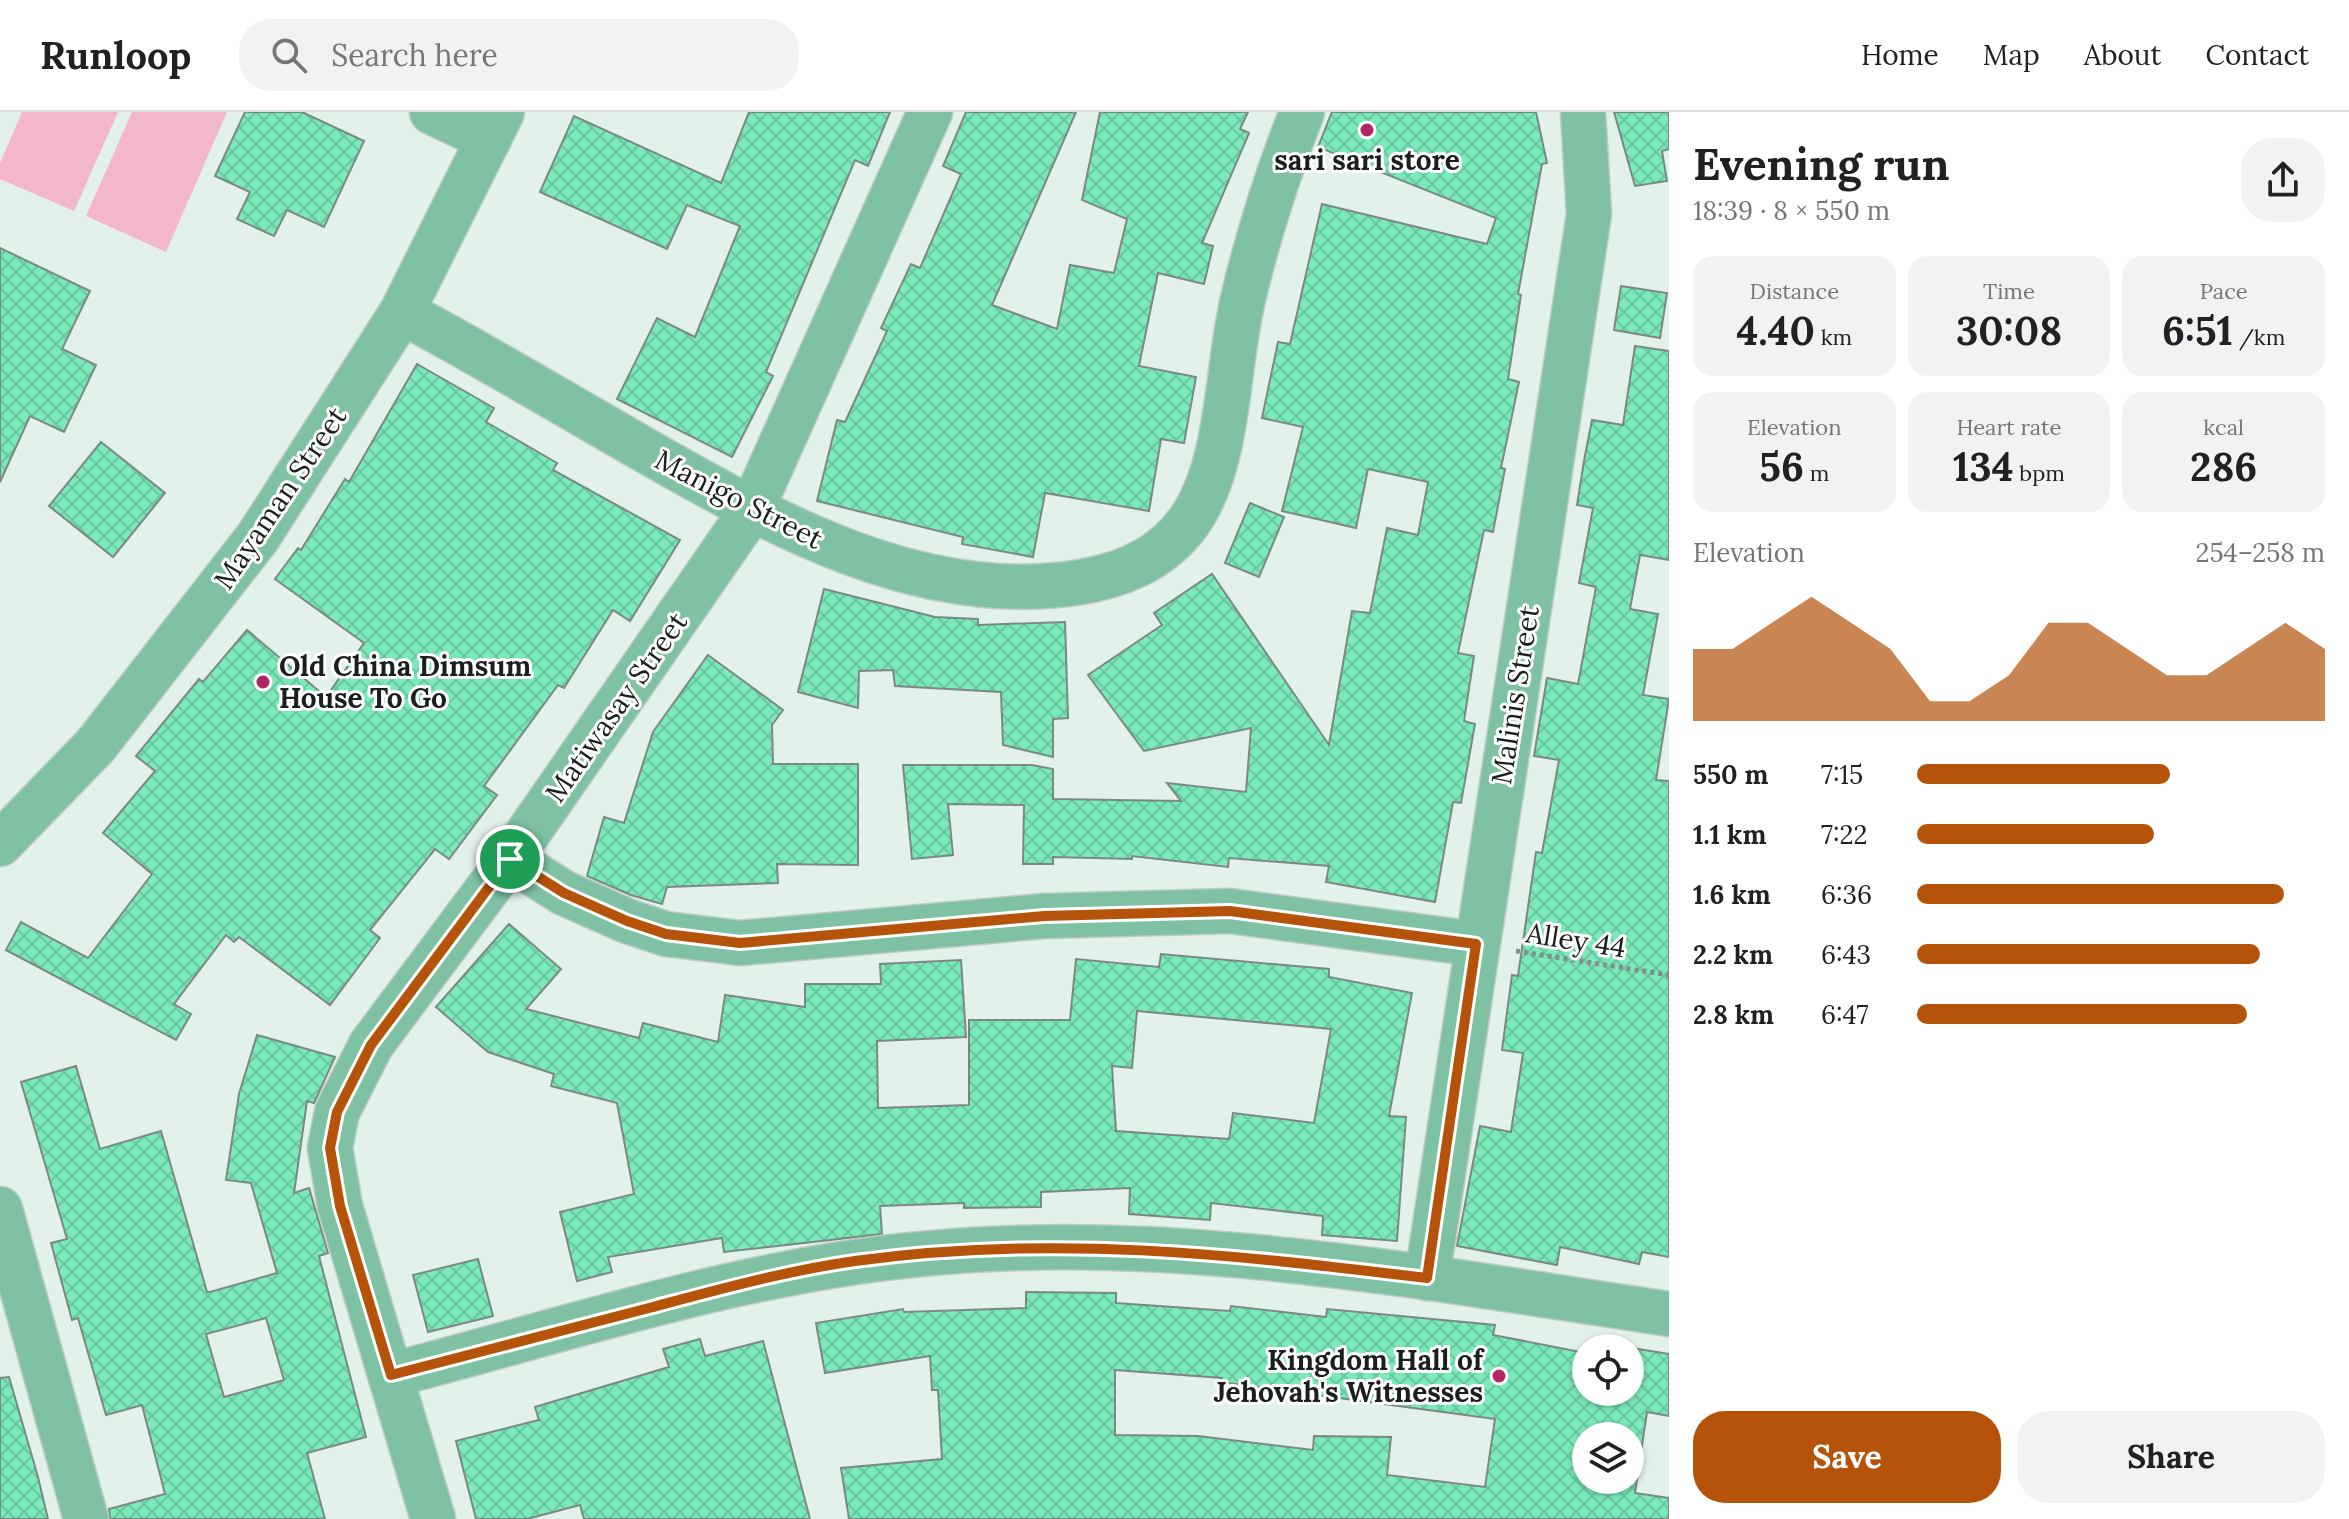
<!DOCTYPE html>
<html lang="en">
<head>
<meta charset="utf-8">
<style>
  :root { --surface:#fff; --page:#f2f2f2; --text:#202124; --muted:#757577; --line:#e0e0e0; --accent:#b45309 }
  body { margin:0; font-family:Lora,serif; background:var(--page); color:var(--text); height:100vh; display:flex; flex-direction:column; font-size:30px; white-space:nowrap }
  * { box-sizing:border-box; margin:0 }
  p { font-size:26px; color:var(--muted) }
  .icon { flex:none; width:44px; height:44px; fill:none; stroke:currentColor; stroke-width:2; stroke-linecap:round; stroke-linejoin:round }
  .map { position:relative; flex:1; overflow:hidden }
  .details { display:flex; flex-direction:column; background:var(--surface); width:680px }
  .details>* { flex:none }
  .tools { position:absolute; left:1572px; top:1222px; display:grid; gap:16px }
  .tools a { display:grid; place-items:center; width:72px; height:72px; border-radius:50%; background:var(--surface); box-shadow:0 2px 6px #0004; font-size:40px }
  .pin { position:absolute; display:grid; place-items:center; width:68px; height:68px; color:#fff; margin:-34px; border:4px solid #fff; border-radius:50%; box-shadow:0 2px 8px #0007 }
  .round { display:grid; place-items:center; flex:none; width:84px; height:84px; border-radius:32px; background:var(--page) }
  .head { display:flex; align-items:center; justify-content:space-between; height:136px; padding:0 24px }
  h1 { font-size:44px; font-weight:800; line-height:60px }
  .figures { display:grid; grid-template-columns:repeat(3,1fr); gap:12px; height:136px; padding:8px 24px }
  .figures div { display:grid; align-content:center; border-radius:20px; background:var(--page); text-align:center }
  .figures b { font-size:40px; font-weight:800 }
  .figures small { font-size:22px; font-weight:400 }
  .figures p { font-size:22px }
  .chart { height:224px; padding:16px 24px }
  .chart p { display:flex; justify-content:space-between }
  .chart svg { width:100%; height:144px; margin-top:8px; fill:var(--accent); opacity:.7 }
  .button { display:flex; gap:16px; margin-top:auto; padding:16px 24px }
  .button a { flex:1; height:92px; border-radius:32px; background:var(--accent); color:#fff; font-size:32px; font-weight:800; line-height:92px; text-align:center }
  .button a+a { background:var(--page); color:var(--text) }
  ul { padding:0 24px; list-style:none; font-size:26px }
  li { display:grid; grid-template-columns:128px 96px 1fr; align-items:center; height:60px }
  li i { height:20px; border-radius:10px; background:var(--accent) }
  header { display:flex; align-items:center; gap:48px; box-sizing:border-box; height:112px; padding:0 40px; background:var(--surface); border-bottom:2px solid var(--line) }
  header strong { font-size:38px }
  nav { display:flex; gap:44px; margin-inline-start:auto; font-size:28px }
  .search { width:560px; height:72px; background:var(--page); display:flex; align-items:center; gap:20px; box-sizing:border-box; padding:0 28px; border-radius:32px; color:var(--muted); font-size:30px }
  main { display:flex; flex:1; min-height:0 }
  .map>svg:first-child { display:block }
</style>
</head>
<body>
<header>
<strong>Runloop</strong>
<div class="search"><svg class="icon" aria-label="search" viewBox="0 0 24 24"><circle cx="10" cy="10" r="6"/><path d="M15 15l6 6"/></svg>Search here</div>
<nav><a>Home</a><a>Map</a><a>About</a><a>Contact</a></nav>
</header>
<main>
<div class="map">
<svg width="1669" height="1407" viewBox="0 0 1669 1407">
  <defs>
    <pattern id="building-cross-hatch" width="8" height="8" patternUnits="userSpaceOnUse" patternTransform="scale(2)"><rect width="8" height="8" fill="#7aeaba"/><path d="M0 0l8 8M0 8l8-8" fill="none" stroke="#69c89f"/></pattern>
  </defs>
  <rect width="100%" height="100%" fill="#e2f1e9"/>
  <g fill="#f4b7c9">
    <polygon points="22,0 118,0 74,99 0,67 0,51"/>
    <polygon points="132,0 227,0 166,140 86,104"/>
  </g>
  <g fill="url(#building-cross-hatch)" stroke="#7b8982" stroke-width="2" fill-rule="evenodd">
    <polygon points="245,0 302,0 364,29 324,115 287,98 274,124 237,107 250,80 215,64"/>
    <polygon points="749,0 890,0 868,54 855,48 766,260 773,264 732,345 617,287 657,206 695,225 740,114 687,93 667,137 540,80 574,4 721,71"/>
    <polygon points="966,0 1076,0 992,193 1057,217 1070,153 1114,161 1127,107 1082,88 1100,0 1248,0 1240,17 1249,21 1202,131 1213,134 1204,172 1158,161 1139,254 1196,265 1184,331 1161,327 1149,399 1045,381 1033,445 962,432 963,425 817,389 837,308 845,310 887,219 881,216 911,152 920,156 961,62 943,54"/>
    <polygon points="1332,0 1536,0 1547,51 1542,52 1518,182 1521,183 1508,267 1519,270 1501,356 1505,357 1493,420 1484,418 1458,541 1474,544 1464,609 1475,612 1461,691 1453,690 1435,790 1326,770 1329,754 1229,746 1228,755 1132,744 1132,747 1053,745 1053,752 1023,752 1024,693 948,692 953,743 912,747 903,653 1032,653 1053,657 1053,687 1181,689 1167,671 1246,680 1251,616 1144,639 1088,563 1162,513 1154,501 1212,462 1329,633 1352,499 1370,501 1387,416 1418,423 1428,370 1368,357 1356,416 1282,399 1303,315 1262,306 1278,230 1290,232 1322,92 1487,132 1496,106 1318,35"/>
    <polygon points="1614,0 1669,0 1669,37 1662,39 1667,69 1635,74"/>
    <polygon points="0,136 90,179 62,237 96,253 64,320 30,304 0,370"/>
    <polygon points="1621,174 1667,181 1660,226 1614,218"/>
    <polygon points="1635,234 1669,239 1669,448 1640,443 1630,497 1658,502 1643,583 1669,587 1656,668 1669,669 1669,1145 1642,1140 1639,1152 1560,1135 1557,1153 1457,1134 1480,1014 1511,1020 1523,941 1502,938 1512,863 1518,864 1536,740 1542,741 1559,648 1534,644 1547,566 1578,572 1596,475 1579,471 1593,396 1577,393 1584,349 1592,308 1623,313"/>
    <polygon points="417,252 494,296 486,310 557,351 553,358 680,428 630,509 613,498 564,576 558,573 484,674 497,683 449,747 435,737 370,818 380,826 330,893 239,825 234,830 226,823 174,892 191,902 176,928 6,838 21,810 88,846 152,762 103,721 155,659 136,644 199,567 203,570 247,518 326,585 364,531 275,467 298,436 301,438 345,367 349,370"/>
    <polygon points="101,330 165,381 113,445 49,394"/>
    <polygon points="1250,391 1284,405 1259,465 1225,451"/>
    <polygon points="824,477 935,505 978,507 978,513 1065,510 1068,606 1053,607 1053,645 1003,633 1001,580 895,574 893,558 859,559 858,596 798,580"/>
    <polygon points="708,543 783,598 772,613 773,652 858,652 858,753 777,752 778,771 667,775 662,792 631,783 587,764 604,705 624,711 653,620"/>
    <path d="M509 812 561 857 526 897 639 926 643 911 718 930 725 883 805 895V872H881L880 852 961 848 966 925 877 929 878 996 969 993V908H1070L1076 847 1159 855 1161 842 1329 857V865L1412 881 1389 1004 1406 1005 1397 1129 1322 1123 1323 1104 1211 1091 1210 1108 1129 1102 1130 1076 1041 1080V1095L964 1096V1091L880 1094 882 1122 724 1140 722 1126 608 1145 612 1160 577 1169 560 1100 634 1082 617 991 551 974 554 962 488 940 436 895ZM1137 899 1331 917 1314 1011 1233 1001 1229 1027 1116 1019 1112 954 1132 956Z"/>
    <path d="M257 923 335 945 314 991 307 989 294 1081 309 1076 328 1141 319 1144 366 1325 307 1341 325 1407H110L109 1397 165 1382 142 1293 106 1303 78 1206 72 1208 51 1131 67 1127 21 970 76 954 100 1037 161 1019 207 1180H210L277 1161 251 1071 226 1068 239 982ZM266 1206 284 1268 224 1285 206 1222Z"/>
    <polygon points="478,1147 493,1204 428,1220 413,1163"/>
    <path d="M1026 1180 1116 1181V1191L1230 1199 1231 1194 1326 1205 1327 1197 1495 1213 1493 1223 1586 1241V1280H1630V1236H1600L1601 1231 1669 1242V1304L1647 1300 1635 1381 1669 1386V1407H849L841 1356 942 1347 938 1278H932L930 1244 825 1261 816 1211 903 1197 904 1200 1026 1196ZM1115 1258 1222 1266 1221 1270 1495 1307 1485 1375 1387 1363 1391 1325 1314 1324 1313 1338 1198 1324 1115 1323ZM1586 1324H1630V1368H1586Z"/>
    <polygon points="700,1227 705,1244 763,1229 810,1407 584,1407 580,1393 527,1407 476,1407 456,1329 539,1308 535,1295 669,1255 663,1237"/>
    <polygon points="9,1265 38,1365 48,1407 0,1407 0,1266"/>
  </g>
  <g fill="none" stroke-linecap="round" stroke-linejoin="round">
    <g stroke="#becbc4" stroke-width="47">
      <g id="minor">
        <polyline points="432,0 489,27"/>
        <path d="M402 200C479 241 554 286 629 329 764 406 918 497 1081 470 1127 462 1168 444 1194 402 1230 343 1227 253 1243 187 1258 123 1278 61 1302 0"/>
        <polyline points="0,732 96,633 258,425 402,200 502,0"/>
        <polyline points="510,747 564,781 627,809 666,822 740,831 1044,804 1230,799 1476,832"/>
        <polyline points="0,1097 86,1407"/>
        <polyline points="1427,1166 1589,102 1583,0"/>
        <path d="M391 1263C562 1219 735 1161 911 1143 1165 1116 1419 1165 1669 1202"/>
        <polyline points="433,1407 340,1094 330,1036 337,1000 371,933 510,747 751,399 930,0"/>
      </g>
    </g>
    <polyline stroke="#848e89" stroke-width="5" stroke-dasharray="4 4" stroke-linecap="butt" points="1516,839 1669,863"/>
    <use href="#minor" stroke="#7ec2a3" stroke-width="44"/>
  </g>
  <g fill="none" stroke-linecap="round" stroke-linejoin="round">
    <g stroke="#fff" stroke-width="16">
      <path id="route" d="M510 747 564 781 627 809 666 822 740 831 1044 804 1230 799 1476 832 1427 1166C1229 1142 1054 1122 855 1149 785 1159 717 1178 649 1196 563 1219 477 1241 391 1263L340 1094 330 1036 337 1000 371 933Z"/>
    </g>
    <use href="#route" stroke="#b45309" stroke-width="10"/>
  </g>
  <g fill="#b02564" stroke="#fff" stroke-width="3">
    <circle cx="1367" cy="18" r="8"/>
    <circle cx="263" cy="570" r="8"/>
    <circle cx="1499" cy="1264" r="8"/>
  </g>
  <g text-anchor="middle" dominant-baseline="central" stroke-width="6" stroke-linejoin="round" paint-order="stroke">
    <g font-size="28" font-weight="bold" fill="#1a1f1d" stroke="#fff">
      <text x="1367" y="48">sari sari store</text>
      <text x="279" y="554" text-anchor="start">Old China Dimsum<tspan x="279" dy="32">House To Go</tspan></text>
      <text x="1483" y="1248" text-anchor="end">Kingdom Hall of<tspan x="1483" dy="32">Jehovah's Witnesses</tspan></text>
    </g>
    <g font-size="28" fill="#1a1f1d" stroke="#fff">
      <text transform="translate(280 386) rotate(-56)">Mayaman Street</text>
      <text transform="translate(739 387) rotate(27)">Manigo Street</text>
      <text transform="translate(1515 583) rotate(-81)">Malinis Street</text>
      <text transform="translate(616 595) rotate(-55)">Matiwasay Street</text>
      <text transform="translate(1576 828) rotate(9)">Alley 44</text>
    </g>
  </g>
</svg>
<div class="tools">
<a><svg class="icon" aria-label="locate" viewBox="0 0 24 24"><circle cx="12" cy="12" r="6"/><path d="M12 2v4M12 18v4M2 12h4M18 12h4"/></svg></a>
<a><svg class="icon" aria-label="layers" viewBox="0 0 24 24"><path d="M12 4l9 5-9 5-9-5zM3 14l9 5 9-5"/></svg></a>
</div>
<div class="pin" style="left:510px;top:747px;background:#1e9e55"><svg class="icon" aria-label="arrive" viewBox="0 0 24 24"><path d="M6 21V4h12l-3 4 3 4H6"/></svg></div>
</div>
<section class="details">
<div class="head"><div><h1>Evening run</h1><p>18:39 · 8 × 550 m</p></div><a class="round"><svg class="icon" aria-label="share" viewBox="0 0 24 24"><path d="M12 15V3M7 8l5-5 5 5M5 13v7h14v-7"/></svg></a></div>
<div class="figures">
<div><p>Distance</p><b>4.40<small> km</small></b></div>
<div><p>Time</p><b>30:08</b></div>
<div><p>Pace</p><b>6:51<small> /km</small></b></div>
</div>
<div class="figures">
<div><p>Elevation</p><b>56<small> m</small></b></div>
<div><p>Heart rate</p><b>134<small> bpm</small></b></div>
<div><p>kcal</p><b>286</b></div>
</div>
<div class="chart"><p><span>Elevation</span>254–258 m</p>
<svg viewBox="0 0 160 44" preserveAspectRatio="none"><path d="M0 44V22L10 22L20 14L30 6L40 14L50 22L60 38L70 38L80 30L90 14L100 14L110 22L120 30L130 30L140 22L150 14L160 22V44z"/></svg>
</div>
<ul>
<li><b>550 m</b>7:15<i style="width:62%"></i></li>
<li><b>1.1 km</b>7:22<i style="width:58%"></i></li>
<li><b>1.6 km</b>6:36<i style="width:90%"></i></li>
<li><b>2.2 km</b>6:43<i style="width:84%"></i></li>
<li><b>2.8 km</b>6:47<i style="width:81%"></i></li>
</ul>
<div class="button"><a>Save</a><a>Share</a></div>
</section>
</main>
</body>
</html>
